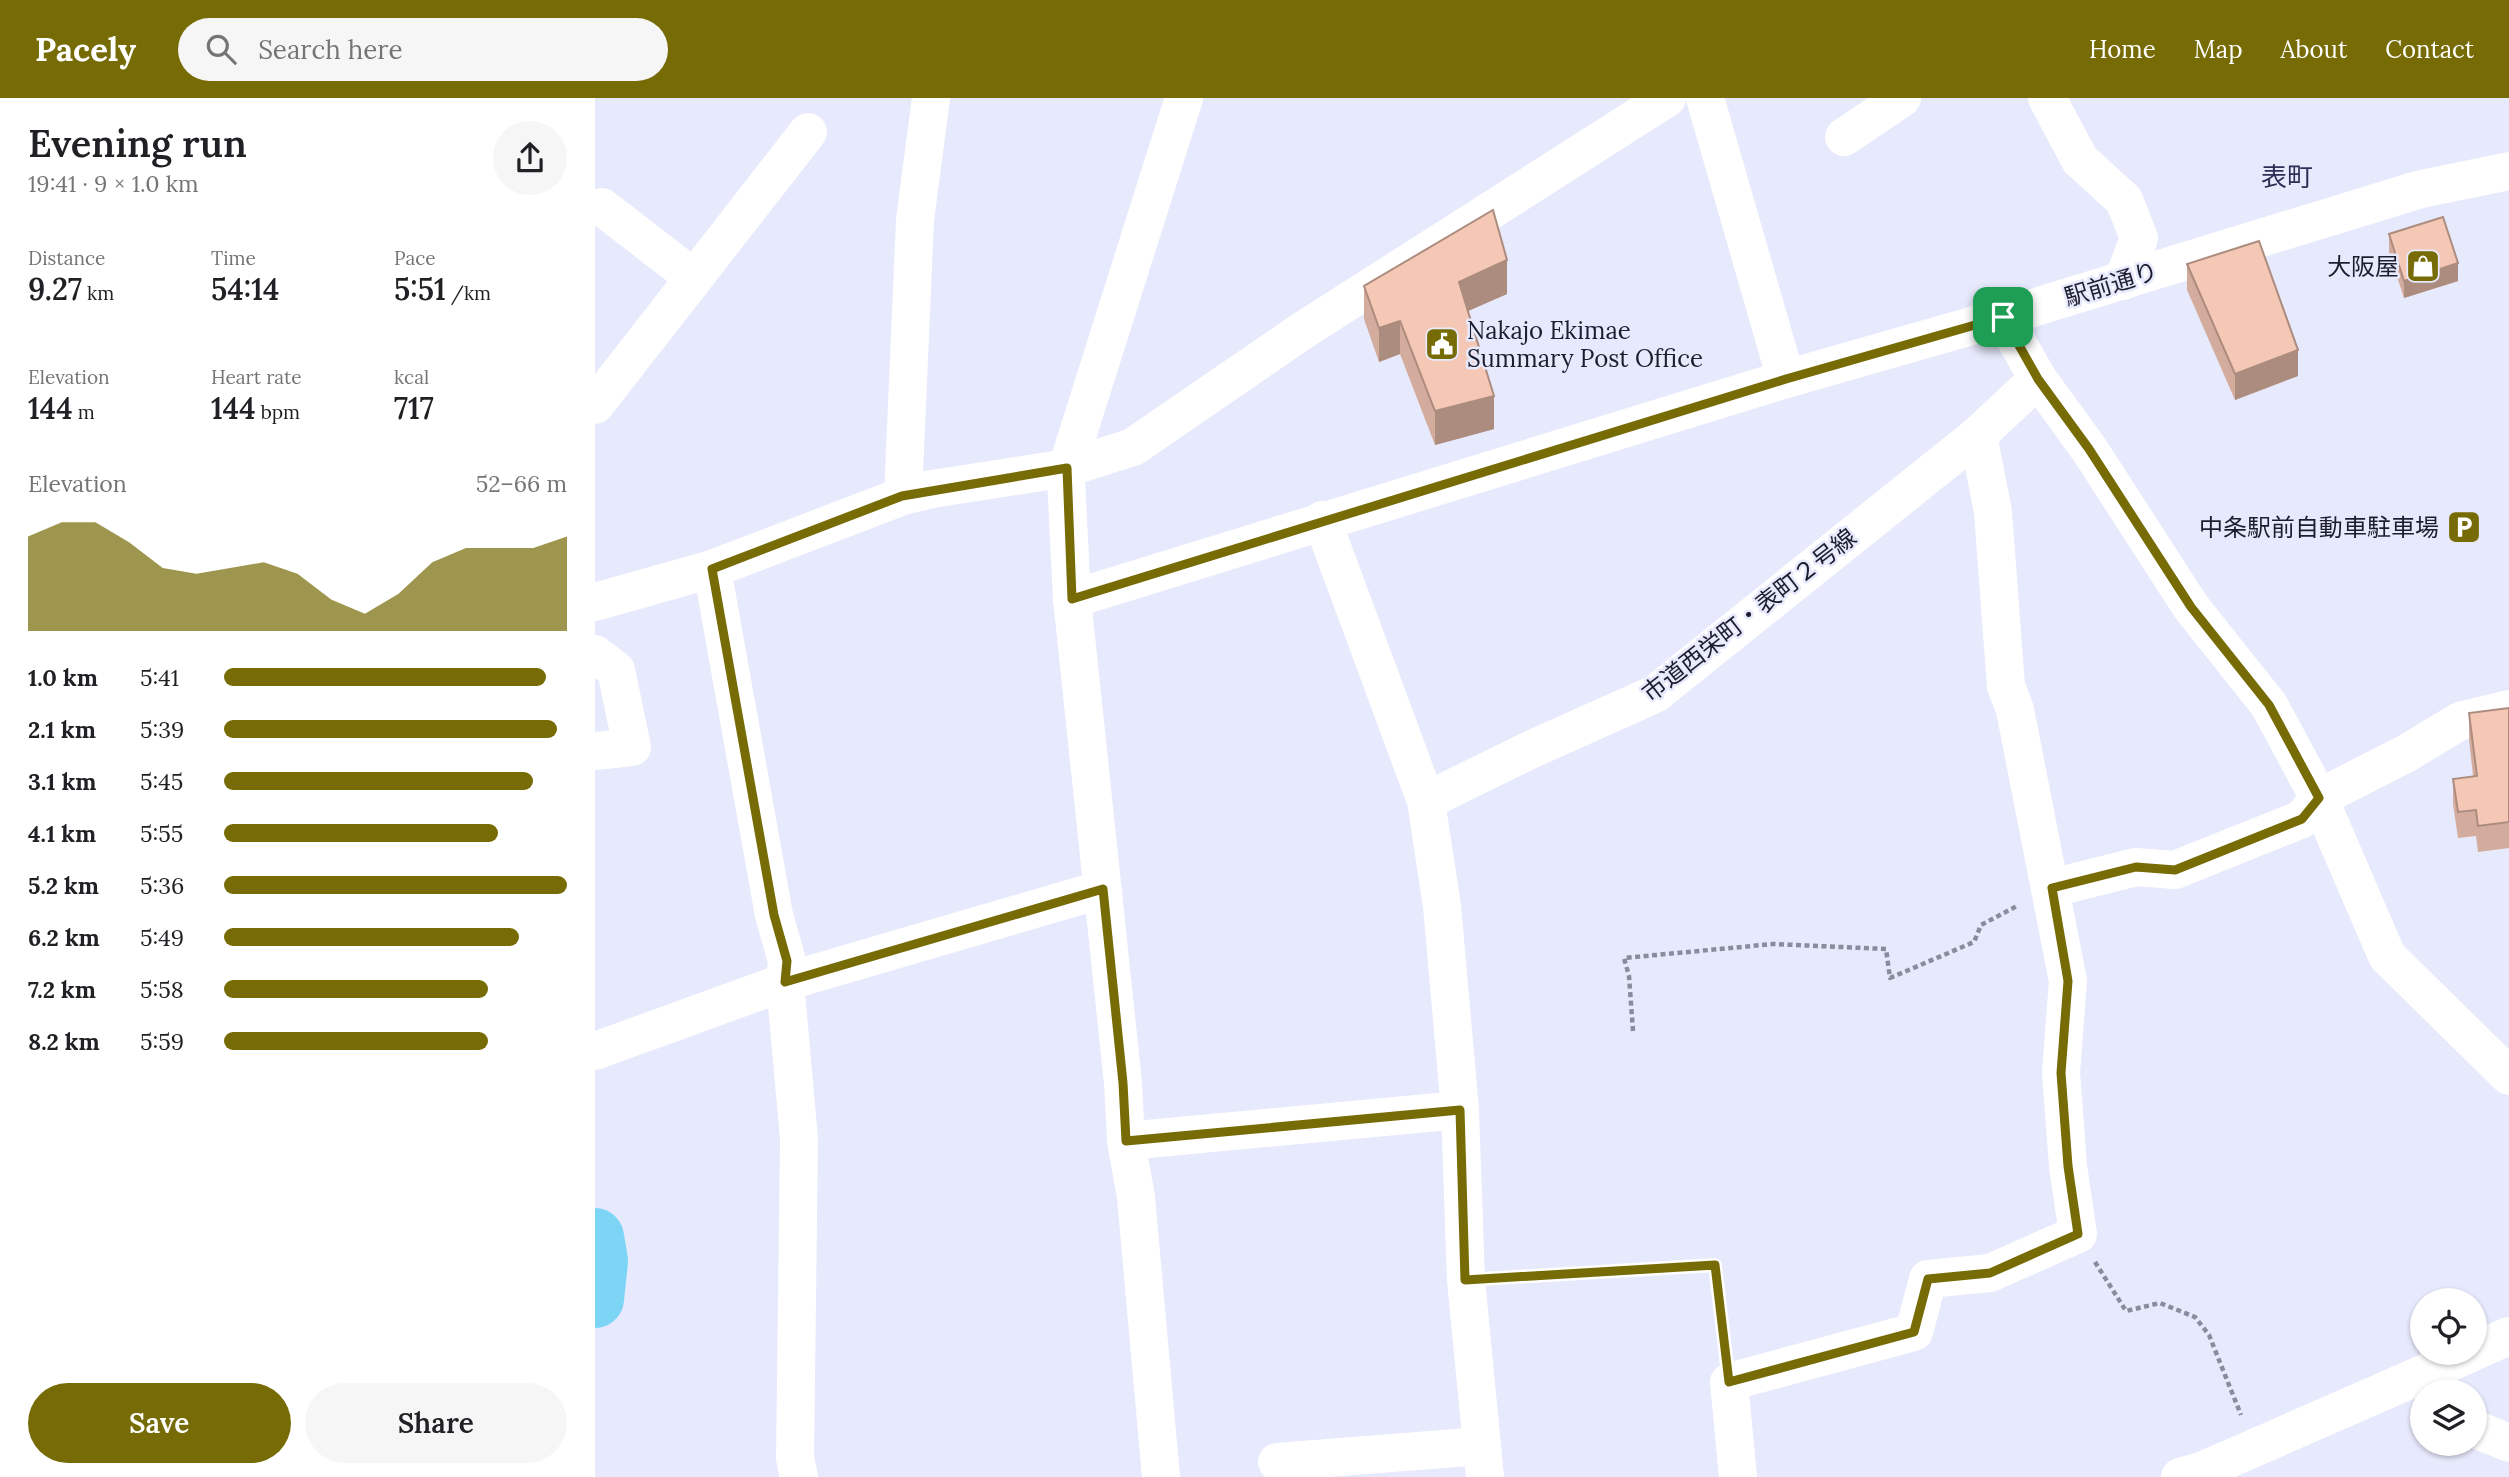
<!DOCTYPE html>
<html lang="en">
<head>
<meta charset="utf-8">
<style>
  :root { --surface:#fff; --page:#f6f6f6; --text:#202124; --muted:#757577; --accent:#766b05 }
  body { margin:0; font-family:Lora,"Noto Sans JP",serif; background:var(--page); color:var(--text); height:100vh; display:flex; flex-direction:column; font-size:26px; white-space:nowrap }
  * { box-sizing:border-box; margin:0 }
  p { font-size:23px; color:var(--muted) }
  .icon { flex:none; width:38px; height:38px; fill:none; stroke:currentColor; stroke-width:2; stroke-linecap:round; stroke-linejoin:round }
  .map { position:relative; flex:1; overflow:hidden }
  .side { display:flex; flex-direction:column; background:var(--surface); width:595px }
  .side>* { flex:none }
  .buttons { position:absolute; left:1815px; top:1190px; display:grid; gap:14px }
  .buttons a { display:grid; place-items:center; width:77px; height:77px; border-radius:50%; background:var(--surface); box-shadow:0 2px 5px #0004; font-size:35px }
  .pin { position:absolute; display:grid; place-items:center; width:60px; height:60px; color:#fff; margin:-30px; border-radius:14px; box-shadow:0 4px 10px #0006 }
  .round { display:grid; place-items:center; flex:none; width:74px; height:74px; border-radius:37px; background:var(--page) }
  .head { display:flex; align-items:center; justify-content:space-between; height:119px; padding:0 28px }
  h1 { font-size:38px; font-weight:600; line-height:52px }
  .stats { display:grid; grid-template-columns:repeat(3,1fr); gap:10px; height:119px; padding:7px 28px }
  .stats div { display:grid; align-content:center }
  .stats b { font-size:30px; font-weight:600 }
  .stats small { font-size:19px; font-weight:400 }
  .stats p { font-size:19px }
  .chart { height:196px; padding:14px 28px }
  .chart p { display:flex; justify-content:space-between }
  .chart svg { width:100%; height:126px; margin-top:7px; fill:var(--accent); opacity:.7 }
  .cta { display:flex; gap:14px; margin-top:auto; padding:14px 28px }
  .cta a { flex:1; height:80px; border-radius:42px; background:var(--accent); color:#fff; font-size:28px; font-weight:600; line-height:80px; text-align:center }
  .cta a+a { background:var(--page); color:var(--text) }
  ul { padding:0 28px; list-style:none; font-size:23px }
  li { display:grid; grid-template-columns:112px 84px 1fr; align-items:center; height:52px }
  li i { height:18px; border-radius:9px; background:var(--accent) }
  header { display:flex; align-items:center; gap:42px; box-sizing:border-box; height:98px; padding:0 35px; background:var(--accent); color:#fff }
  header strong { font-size:33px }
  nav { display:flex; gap:38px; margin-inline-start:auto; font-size:24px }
  .search { width:490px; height:63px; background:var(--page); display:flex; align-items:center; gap:18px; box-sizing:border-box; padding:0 24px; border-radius:38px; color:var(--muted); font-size:26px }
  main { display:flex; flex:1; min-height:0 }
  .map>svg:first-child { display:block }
</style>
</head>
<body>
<header>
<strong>Pacely</strong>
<div class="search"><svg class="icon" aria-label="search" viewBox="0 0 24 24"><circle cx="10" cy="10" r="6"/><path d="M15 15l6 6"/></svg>Search here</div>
<nav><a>Home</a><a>Map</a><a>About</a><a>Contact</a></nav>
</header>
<main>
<section class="side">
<div class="head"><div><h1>Evening run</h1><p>19:41 · 9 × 1.0 km</p></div><a class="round"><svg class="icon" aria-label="share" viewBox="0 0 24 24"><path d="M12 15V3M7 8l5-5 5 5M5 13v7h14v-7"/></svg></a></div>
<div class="stats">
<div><p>Distance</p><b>9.27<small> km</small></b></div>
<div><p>Time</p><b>54:14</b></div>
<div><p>Pace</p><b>5:51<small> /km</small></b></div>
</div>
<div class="stats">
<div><p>Elevation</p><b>144<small> m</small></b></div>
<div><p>Heart rate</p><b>144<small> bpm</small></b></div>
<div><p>kcal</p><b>717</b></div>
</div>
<div class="chart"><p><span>Elevation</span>52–66 m</p>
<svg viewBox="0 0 160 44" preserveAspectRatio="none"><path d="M0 44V11L10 6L20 6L30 13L40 22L50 24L60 22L70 20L80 24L90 33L100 38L110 31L120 20L130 15L140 15L150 15L160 11V44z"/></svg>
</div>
<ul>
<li><b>1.0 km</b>5:41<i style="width:94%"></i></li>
<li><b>2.1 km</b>5:39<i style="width:97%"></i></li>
<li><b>3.1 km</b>5:45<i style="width:90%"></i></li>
<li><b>4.1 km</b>5:55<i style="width:80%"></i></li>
<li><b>5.2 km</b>5:36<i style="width:100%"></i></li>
<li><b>6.2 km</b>5:49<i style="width:86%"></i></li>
<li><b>7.2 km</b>5:58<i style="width:77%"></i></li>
<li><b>8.2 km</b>5:59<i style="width:77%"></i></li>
</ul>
<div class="cta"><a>Save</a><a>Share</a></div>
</section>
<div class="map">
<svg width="1914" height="1379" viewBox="0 0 1914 1379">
  <rect width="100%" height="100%" fill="#e7e9fc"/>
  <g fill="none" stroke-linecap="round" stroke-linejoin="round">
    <polyline stroke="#7cd5f4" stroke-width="58" points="0,1139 4,1163 0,1201"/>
    <g stroke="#8a8c9e" stroke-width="4.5" stroke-dasharray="5 3.5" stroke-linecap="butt">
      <polyline points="1038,933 1034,878 1029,860 1178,846 1291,851 1295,880 1379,844 1386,827 1422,808"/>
      <polyline points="1500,1164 1531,1213 1565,1205 1600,1219 1614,1237 1646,1317"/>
      <polyline points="906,1180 1120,1167 1130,1249"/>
    </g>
    <g stroke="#fff" stroke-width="38">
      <polyline points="1110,0 1191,281"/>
      <polyline points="1452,0 1485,62 1529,102 1544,140 1528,183"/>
      <polyline points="1249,39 1307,0"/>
      <polyline points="7,109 99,180"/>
      <polyline points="1408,219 1443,281 1494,351 1596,509 1674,607 1724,700 1792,858 1914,978"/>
      <polyline points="0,307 213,34"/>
      <polyline points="308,398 320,122 336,0"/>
      <polyline points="727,422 831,703 847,808 865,1012 871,1182 890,1379"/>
      <polyline points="117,471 179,817 192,863 190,884 204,1041 200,1360 204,1379"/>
      <polyline points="477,501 1191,281 1408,219 1826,91 1914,73"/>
      <polyline points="0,504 117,471 308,398 337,391 472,370 538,349 710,231 1072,0"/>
      <polyline points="0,556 21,572 37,649 0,653"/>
      <polyline points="831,703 935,652 1060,596 1383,337 1443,281"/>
      <polyline points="1457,790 1541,769 1580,772 1707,721 1724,700 1812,655 1865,623 1914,611"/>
      <polyline points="0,953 190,884 508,791"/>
      <polyline points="531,1043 865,1012"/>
      <polyline points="1880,1253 1914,1238"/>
      <polyline points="1880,1331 1914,1345"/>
      <polyline points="682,1364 887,1348"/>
      <polyline points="566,1379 541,1099 531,1043 528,985 477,501 471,381 472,370 589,0"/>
      <polyline points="1143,1379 1134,1284 1319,1234 1333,1181 1395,1175 1483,1136 1473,1068 1466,975 1473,883 1420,612 1411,588 1398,414 1383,337"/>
      <polyline points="1585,1379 1609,1372 1876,1255"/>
    </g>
  </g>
  <g fill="#d3ac9d">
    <polygon points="1794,136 1863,183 1809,200 1794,154"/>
    <polygon points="1592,166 1703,278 1640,302 1592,192"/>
    <polygon points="769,188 912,196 873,213 899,331 840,347 805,256 784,264 769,221"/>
    <polygon points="1914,610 1914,750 1883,754 1881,738 1863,740 1858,706 1858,681 1878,678 1874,641 1874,615"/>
  </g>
  <g fill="#ac8c7f">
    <polygon points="912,162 912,196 864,217 864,184"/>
    <polygon points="1863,165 1863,183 1809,200 1809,183"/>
    <polygon points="805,223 805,256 784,264 784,230"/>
    <polygon points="1703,252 1703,278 1640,302 1640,276"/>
    <polygon points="899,298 899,331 840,347 840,313"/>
  </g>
  <g fill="#f5c8b6" stroke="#ac8c7f" stroke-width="2">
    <polygon points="898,112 912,162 864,184 899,298 840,313 805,223 784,230 769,188"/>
    <polygon points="1848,119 1863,165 1809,183 1794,136"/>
    <polygon points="1664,143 1703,252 1640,276 1592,166"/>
    <polygon points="1914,610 1914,724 1883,728 1881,712 1863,714 1858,681 1882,678 1874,615"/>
  </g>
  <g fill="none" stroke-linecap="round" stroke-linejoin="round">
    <g stroke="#fff" stroke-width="14">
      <polygon id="route" points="1408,219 1443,281 1494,351 1596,509 1674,607 1724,700 1707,721 1580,772 1541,769 1457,790 1473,883 1466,975 1473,1068 1483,1136 1395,1175 1333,1181 1319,1234 1134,1284 1120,1167 870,1182 865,1012 531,1043 528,985 508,791 190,884 192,863 179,817 117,471 307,398 472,370 477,501 1191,281"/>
    </g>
    <use href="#route" stroke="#766b05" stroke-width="9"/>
  </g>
  <defs>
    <g id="shop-square" transform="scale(1.75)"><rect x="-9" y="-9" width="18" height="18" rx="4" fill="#766b05" stroke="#e7e9fc"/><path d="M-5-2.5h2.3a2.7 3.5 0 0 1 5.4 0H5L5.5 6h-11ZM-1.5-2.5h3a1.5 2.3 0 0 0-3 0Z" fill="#fff"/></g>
    <g id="civic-square" transform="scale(1.75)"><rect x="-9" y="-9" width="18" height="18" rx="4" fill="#766b05" stroke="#e7e9fc"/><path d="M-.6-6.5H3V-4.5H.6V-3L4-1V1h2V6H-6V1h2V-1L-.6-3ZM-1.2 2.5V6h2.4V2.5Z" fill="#fff"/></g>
    <g id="parking-square" transform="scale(1.75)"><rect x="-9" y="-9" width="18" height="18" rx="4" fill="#766b05" stroke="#e7e9fc"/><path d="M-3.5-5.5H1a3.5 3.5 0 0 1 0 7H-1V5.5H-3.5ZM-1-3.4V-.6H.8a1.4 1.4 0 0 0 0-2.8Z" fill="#fff"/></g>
  </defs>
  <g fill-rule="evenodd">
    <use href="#shop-square" x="1828" y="168"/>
    <use href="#civic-square" x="847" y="246"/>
    <use href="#parking-square" x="1869" y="429"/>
  </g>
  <g text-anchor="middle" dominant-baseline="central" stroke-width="5" stroke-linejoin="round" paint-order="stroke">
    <g font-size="24" fill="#1c1d2e" stroke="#e7e9fc" text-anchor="end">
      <text x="1804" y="168">大阪屋</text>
      <text x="872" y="232" text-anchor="start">Nakajo Ekimae<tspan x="872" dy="28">Summary Post Office</tspan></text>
      <text x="1844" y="429">中条駅前自動車駐車場</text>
    </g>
    <g font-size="24" fill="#1c1d2e" stroke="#e7e9fc">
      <text transform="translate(1516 186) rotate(-17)">駅前通り</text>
      <text transform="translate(1154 517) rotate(-38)">市道西栄町・表町２号線</text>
    </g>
    <g font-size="26" fill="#2e2e54" stroke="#e7e9fc">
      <text x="1692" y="78">表町</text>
    </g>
  </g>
</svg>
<div class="buttons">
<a><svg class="icon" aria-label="locate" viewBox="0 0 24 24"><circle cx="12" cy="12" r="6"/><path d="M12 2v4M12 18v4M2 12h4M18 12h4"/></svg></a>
<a><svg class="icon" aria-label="layers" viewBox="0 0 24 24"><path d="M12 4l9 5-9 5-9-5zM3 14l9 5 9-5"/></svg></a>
</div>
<div class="pin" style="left:1408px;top:219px;background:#1e9e55"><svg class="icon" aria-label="arrive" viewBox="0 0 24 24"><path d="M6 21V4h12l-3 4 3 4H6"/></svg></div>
</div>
</main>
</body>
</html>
